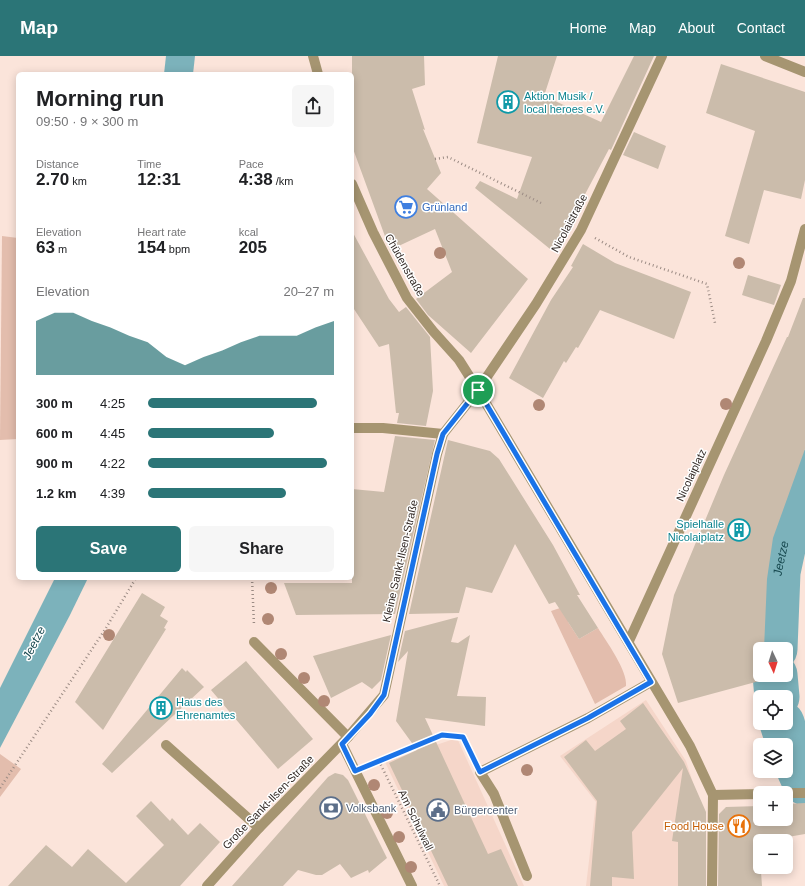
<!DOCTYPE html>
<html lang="en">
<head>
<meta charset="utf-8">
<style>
  :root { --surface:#fff; --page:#f6f6f6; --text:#202124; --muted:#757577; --accent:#2b7577 }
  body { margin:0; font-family:Helvetica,sans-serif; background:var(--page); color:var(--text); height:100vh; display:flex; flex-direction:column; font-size:15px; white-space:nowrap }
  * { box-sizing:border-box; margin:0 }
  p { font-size:13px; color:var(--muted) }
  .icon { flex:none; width:22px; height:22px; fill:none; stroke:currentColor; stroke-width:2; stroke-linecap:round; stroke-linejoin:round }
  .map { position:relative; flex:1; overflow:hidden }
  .panel { position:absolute; left:16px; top:16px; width:338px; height:508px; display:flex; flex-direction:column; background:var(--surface); border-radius:6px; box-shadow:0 2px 10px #0003 }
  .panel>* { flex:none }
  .needle { width:26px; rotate:176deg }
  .controls { position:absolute; left:753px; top:586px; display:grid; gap:8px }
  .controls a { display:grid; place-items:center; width:40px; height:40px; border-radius:6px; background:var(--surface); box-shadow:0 2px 10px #0003; font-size:20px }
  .pin { position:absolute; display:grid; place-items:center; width:34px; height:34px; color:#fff; margin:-17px; border:2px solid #fff; border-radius:50%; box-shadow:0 1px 4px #0007 }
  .round { display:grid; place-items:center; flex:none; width:42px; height:42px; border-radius:6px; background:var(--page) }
  .summary { display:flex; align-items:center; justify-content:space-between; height:68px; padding:0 20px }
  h1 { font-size:22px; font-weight:600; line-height:30px }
  .figures { display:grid; grid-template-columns:repeat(3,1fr); gap:6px; height:68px; padding:4px 20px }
  .figures div { display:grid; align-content:center }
  .figures b { font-size:17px; font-weight:600 }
  .figures small { font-size:11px; font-weight:400 }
  .figures p { font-size:11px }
  .chart { height:112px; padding:8px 20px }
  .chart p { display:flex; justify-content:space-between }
  .chart svg { width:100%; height:72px; margin-top:4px; fill:var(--accent); opacity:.7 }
  .cta { display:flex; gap:8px; margin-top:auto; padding:8px 20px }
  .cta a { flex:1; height:46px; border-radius:6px; background:var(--accent); color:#fff; font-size:16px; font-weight:600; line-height:46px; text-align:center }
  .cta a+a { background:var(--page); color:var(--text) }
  ul { padding:0 20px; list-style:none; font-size:13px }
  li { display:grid; grid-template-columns:64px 48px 1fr; align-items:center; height:30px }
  li i { height:10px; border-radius:5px; background:var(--accent) }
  header { display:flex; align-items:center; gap:24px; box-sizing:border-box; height:56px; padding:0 20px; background:var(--accent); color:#fff }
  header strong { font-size:19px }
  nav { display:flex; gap:22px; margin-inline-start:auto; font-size:14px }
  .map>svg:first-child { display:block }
</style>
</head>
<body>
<header>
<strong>Map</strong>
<nav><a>Home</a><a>Map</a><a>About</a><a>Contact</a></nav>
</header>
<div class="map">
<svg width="805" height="830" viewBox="0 0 805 830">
  <rect width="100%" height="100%" fill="#fbe4da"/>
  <g fill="#f5d6c9">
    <polygon points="646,644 686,705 699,745 703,830 586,830 596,746 560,700"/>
    <polygon points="457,682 524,830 444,830 385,706"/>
  </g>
  <g fill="#e3bdad">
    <polygon points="2,180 18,182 18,383 0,384"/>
    <path d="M578 546 568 566 579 583 598 572C606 585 628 615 626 630L595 648 551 555Z"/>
    <polygon points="0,698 21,713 0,741"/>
  </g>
  <g fill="#7cb2bb">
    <polygon points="166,0 195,0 193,18 164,18"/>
    <polygon points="55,522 88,522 70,559 0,692 0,632"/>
  </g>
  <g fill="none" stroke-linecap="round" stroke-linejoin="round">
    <g stroke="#7cb2bb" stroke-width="45">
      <path id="s1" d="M775 593 778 516 789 465 805 416"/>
      <polyline points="775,619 777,641"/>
      <polyline points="782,667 792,698 805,727"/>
    </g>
  </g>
  <g fill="#cbbcab">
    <polygon points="352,0 424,0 425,29 412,33 425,74 423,73 441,117 427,133 528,223 471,297 428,259 416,243 452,216 435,173 390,194 352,90"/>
    <polygon points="498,0 557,0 544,40 601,66 634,0 654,0 611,94 609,93 573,161 550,193 475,132 480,125 517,143 532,101 477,87"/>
    <polygon points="721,8 805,36 805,124 801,143 764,134 749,188 725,180 755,75 706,57"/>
    <polygon points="634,76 666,90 658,113 623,99"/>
    <polygon points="352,175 389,243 399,256 406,251 430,281 433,335 426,370 397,367 399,357 396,357 389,288 379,291 352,250"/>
    <polygon points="583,188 615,207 691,236 674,283 600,254 578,292 576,291 566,307 564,305 543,342 509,322 551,244 573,211 571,210"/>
    <polygon points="748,219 781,229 774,249 742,239"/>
    <polygon points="803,242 805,242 805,393 773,482 767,523 764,593 760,593 760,619 766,619 767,623 678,647 662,598 674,539 724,419 787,281 788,281"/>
    <polygon points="395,380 435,384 395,558 296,559 284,527 352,527 352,433 384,436"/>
    <polygon points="448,384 490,395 499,403 553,489 580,539 577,539 598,572 579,583 555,546 549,548 515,488 492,537 466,531 459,557 409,558"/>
    <polygon points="142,537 165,551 160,560 168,565 164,572 166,573 103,674 75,646"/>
    <polygon points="458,561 451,586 458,587 470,579 457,640 486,641 485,670 425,662 488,798 501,793 518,830 448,830 389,707 417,694 396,665 408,595 398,606 405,575"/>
    <polygon points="391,579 381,624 372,633 362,626 331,642 313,600"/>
    <polygon points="246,605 313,683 278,713 211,634"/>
    <polygon points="182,612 186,616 187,614 204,631 112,717 102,708"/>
    <polygon points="643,647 684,706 706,756 706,830 678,830 678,786 672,785 683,712 632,776 634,823 612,821 612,830 590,830 597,745 564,701 586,684 595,695 626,673 620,665"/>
    <polygon points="335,717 343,719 348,724 387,802 369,817 368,814 351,822 340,808 322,819 316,819 298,814 283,830 232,830 328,721"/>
    <polygon points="151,745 170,765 172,762 188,779 200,767 220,786 180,830 8,830 46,789 72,811 88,793 126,827 164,789 136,760"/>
    <polygon points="805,747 805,778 759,786 762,830 718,830 719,758 726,751 760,750 760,763 786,763 786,748"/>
  </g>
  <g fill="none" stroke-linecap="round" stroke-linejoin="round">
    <g stroke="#9b8b84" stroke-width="2.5" stroke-dasharray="1 3" stroke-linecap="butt">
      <polyline points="435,103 448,101 541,147"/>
      <polyline points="595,182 629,201 707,228 715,267"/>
      <polyline points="252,522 254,569"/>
      <polyline points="379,705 440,830"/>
      <polyline points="372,707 442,679 463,681 473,701"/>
      <polyline points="0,732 106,572 136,522"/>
    </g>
    <g stroke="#a69571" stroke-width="10">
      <polyline points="352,372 383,372 443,378"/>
      <polyline points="254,586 348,681"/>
      <polyline points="342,688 412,830"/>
      <polyline points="166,689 259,772"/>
      <polyline points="527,820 494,738 480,716 588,662 651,626"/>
    </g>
    <g stroke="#a69571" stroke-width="10">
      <polyline points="313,0 318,18"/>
      <polyline points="765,0 805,16"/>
      <polyline points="352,128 373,176 407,242 433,275 459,304 478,334 690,690 713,739 712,830"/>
      <polyline points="629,585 766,285 791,225 805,173"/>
      <polyline points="782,737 805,737"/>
      <polyline points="713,739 760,738"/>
      <polyline points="207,830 259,772 348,681 384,639 437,398 443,378 478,334 536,248 581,174 662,0"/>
    </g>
  </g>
  <g fill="#b08774">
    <circle cx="440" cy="197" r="6"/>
    <circle cx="739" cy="207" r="6"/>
    <circle cx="726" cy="348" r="6"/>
    <circle cx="539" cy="349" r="6"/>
    <circle cx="271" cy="532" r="6"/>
    <circle cx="268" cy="563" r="6"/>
    <circle cx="109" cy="579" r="6"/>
    <circle cx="281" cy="598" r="6"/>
    <circle cx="304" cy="622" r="6"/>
    <circle cx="324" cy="645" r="6"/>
    <circle cx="527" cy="714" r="6"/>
    <circle cx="374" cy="729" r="6"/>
    <circle cx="387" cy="757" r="6"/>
    <circle cx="399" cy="781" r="6"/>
    <circle cx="411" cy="811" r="6"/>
  </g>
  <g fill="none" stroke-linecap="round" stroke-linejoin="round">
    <g stroke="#fff" stroke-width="8">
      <polygon id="route" points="478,334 651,626 588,662 480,716 463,681 442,679 355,715 342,688 370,658 384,639 437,398 443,378"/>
    </g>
    <use href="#route" stroke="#1a73e8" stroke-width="5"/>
  </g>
  <defs>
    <g id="building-ring" transform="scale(1.15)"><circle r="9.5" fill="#fff" stroke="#0f9aa8" stroke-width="1.5"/><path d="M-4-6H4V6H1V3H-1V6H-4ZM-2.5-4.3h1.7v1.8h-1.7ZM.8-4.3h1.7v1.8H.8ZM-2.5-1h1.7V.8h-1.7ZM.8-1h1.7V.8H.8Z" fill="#0f9aa8"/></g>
    <g id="supermarket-ring" transform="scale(1.15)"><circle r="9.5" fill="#fff" stroke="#3f7fe0" stroke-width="1.5"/><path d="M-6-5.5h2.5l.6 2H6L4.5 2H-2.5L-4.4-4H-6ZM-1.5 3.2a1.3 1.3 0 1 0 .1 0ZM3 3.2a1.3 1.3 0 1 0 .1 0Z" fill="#3f7fe0"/></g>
    <g id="bank-ring" transform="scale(1.15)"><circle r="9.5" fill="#fff" stroke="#5c6f8a" stroke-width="1.5"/><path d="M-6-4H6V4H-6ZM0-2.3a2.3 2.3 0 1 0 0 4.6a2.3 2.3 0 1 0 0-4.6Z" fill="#5c6f8a"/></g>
    <g id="civic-ring" transform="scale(1.15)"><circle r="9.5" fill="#fff" stroke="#5c6f8a" stroke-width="1.5"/><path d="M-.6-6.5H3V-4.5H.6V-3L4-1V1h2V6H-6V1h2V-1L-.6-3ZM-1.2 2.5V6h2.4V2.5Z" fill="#5c6f8a"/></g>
    <g id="restaurant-ring" transform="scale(1.15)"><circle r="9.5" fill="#fff" stroke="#e8710a" stroke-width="1.5"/><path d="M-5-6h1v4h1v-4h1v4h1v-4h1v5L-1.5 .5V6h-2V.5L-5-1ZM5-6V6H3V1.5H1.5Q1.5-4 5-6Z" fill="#e8710a"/></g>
  </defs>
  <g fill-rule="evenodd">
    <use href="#building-ring" x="508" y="46"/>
    <use href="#supermarket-ring" x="406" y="151"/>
    <use href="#building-ring" x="739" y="474"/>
    <use href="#building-ring" x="161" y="652"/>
    <use href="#bank-ring" x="331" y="752"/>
    <use href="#civic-ring" x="438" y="754"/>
    <use href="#restaurant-ring" x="739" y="770"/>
  </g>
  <g text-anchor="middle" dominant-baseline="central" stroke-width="3" stroke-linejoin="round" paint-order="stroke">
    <g font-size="11" fill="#0d838f" stroke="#fff" text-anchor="start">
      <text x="524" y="40">Aktion Musik /<tspan x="524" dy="13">local heroes e.V.</tspan></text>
      <text x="724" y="468" text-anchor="end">Spielhalle<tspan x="724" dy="13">Nicolaiplatz</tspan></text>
      <text x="176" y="646">Haus des<tspan x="176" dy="13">Ehrenamtes</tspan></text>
    </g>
    <g font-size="11" fill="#366cbe" stroke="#fff" text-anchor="start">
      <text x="422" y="151">Grünland</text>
    </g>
    <g font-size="11" fill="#332a26" stroke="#fff">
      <text transform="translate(569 167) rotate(-62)">Nicolaistraße</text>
      <text transform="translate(405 209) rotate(61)">Chüdenstraße</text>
      <text transform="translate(691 419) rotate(-65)">Nicolaiplatz</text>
      <text transform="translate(400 505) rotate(-77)">Kleine Sankt-Ilsen-Straße</text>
      <text transform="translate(268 746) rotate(-46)">Große Sankt-Ilsen-Straße</text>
      <text transform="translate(416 764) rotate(64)">Am Schulwall</text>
    </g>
    <g font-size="11" fill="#4e5e75" stroke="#fff" text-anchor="start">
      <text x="346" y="752">Volksbank</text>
      <text x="454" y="754">Bürgercenter</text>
    </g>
    <g font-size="11" fill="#c56008" stroke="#fff" text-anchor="end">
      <text x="724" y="770">Food House</text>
    </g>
    <g font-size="12" font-style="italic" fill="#184950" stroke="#fff">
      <text stroke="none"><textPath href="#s1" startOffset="91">Jeetze</textPath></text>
      <text transform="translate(34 587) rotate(-63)">Jeetze</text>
    </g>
  </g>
</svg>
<div class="controls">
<a><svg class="needle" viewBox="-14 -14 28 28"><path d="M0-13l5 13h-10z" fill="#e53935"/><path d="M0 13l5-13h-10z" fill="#757577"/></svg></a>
<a><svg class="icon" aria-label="locate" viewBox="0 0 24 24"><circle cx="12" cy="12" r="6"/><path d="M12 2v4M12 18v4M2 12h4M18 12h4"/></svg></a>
<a><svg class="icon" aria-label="layers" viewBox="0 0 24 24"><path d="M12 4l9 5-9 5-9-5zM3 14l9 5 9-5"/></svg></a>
<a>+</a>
<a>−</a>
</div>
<div class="pin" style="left:478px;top:334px;background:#1e9e55"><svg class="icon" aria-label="arrive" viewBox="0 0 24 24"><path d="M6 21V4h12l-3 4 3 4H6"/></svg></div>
<section class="panel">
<div class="summary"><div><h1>Morning run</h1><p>09:50 · 9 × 300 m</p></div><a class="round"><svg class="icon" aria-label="share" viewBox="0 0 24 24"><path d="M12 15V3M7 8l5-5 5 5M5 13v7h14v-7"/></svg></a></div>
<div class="figures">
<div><p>Distance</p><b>2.70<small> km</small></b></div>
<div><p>Time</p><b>12:31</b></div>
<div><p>Pace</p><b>4:38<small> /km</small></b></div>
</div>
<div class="figures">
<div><p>Elevation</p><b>63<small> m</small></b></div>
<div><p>Heart rate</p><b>154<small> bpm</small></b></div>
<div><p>kcal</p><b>205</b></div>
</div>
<div class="chart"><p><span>Elevation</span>20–27 m</p>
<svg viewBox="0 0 160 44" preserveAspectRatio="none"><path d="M0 44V11L10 6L20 6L30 11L40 15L50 20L60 24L70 33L80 38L90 33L100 29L110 24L120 20L130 20L140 20L150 15L160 11V44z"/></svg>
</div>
<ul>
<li><b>300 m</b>4:25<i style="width:91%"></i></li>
<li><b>600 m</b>4:45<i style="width:68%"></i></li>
<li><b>900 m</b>4:22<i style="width:96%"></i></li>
<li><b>1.2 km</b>4:39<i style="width:74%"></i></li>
</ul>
<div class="cta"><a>Save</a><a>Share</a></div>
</section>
</div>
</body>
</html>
